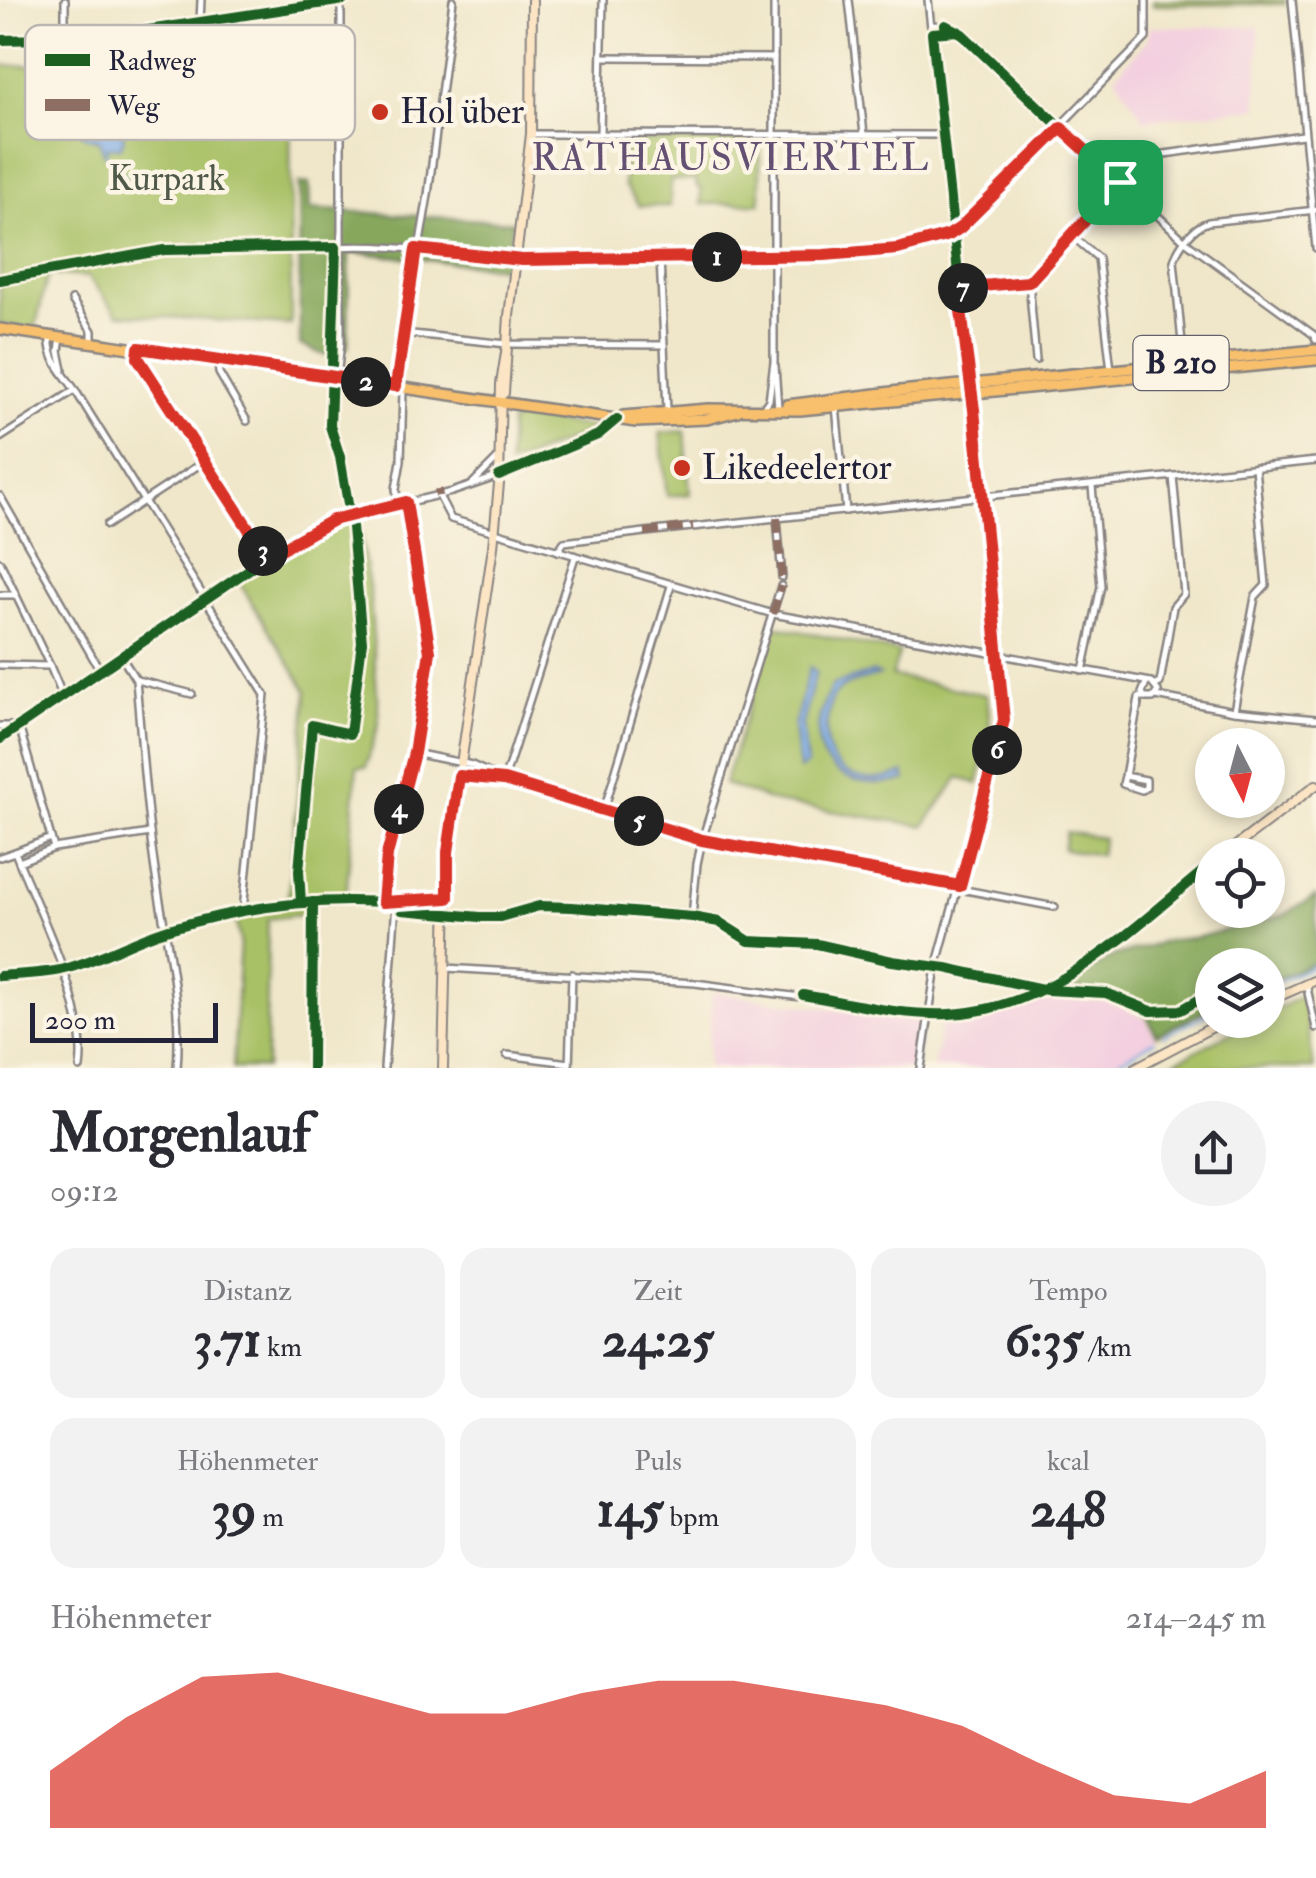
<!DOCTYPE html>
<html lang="de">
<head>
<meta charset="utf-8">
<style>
  :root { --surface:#fff; --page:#f2f2f3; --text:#2b2b33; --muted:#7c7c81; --accent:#d93025 }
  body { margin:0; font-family:"IM FELL Double Pica",serif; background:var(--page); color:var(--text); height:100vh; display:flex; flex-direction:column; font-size:38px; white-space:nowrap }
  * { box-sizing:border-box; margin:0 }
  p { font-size:32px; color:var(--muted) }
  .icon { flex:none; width:55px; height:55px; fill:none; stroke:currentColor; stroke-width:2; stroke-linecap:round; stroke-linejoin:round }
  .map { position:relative; height:1068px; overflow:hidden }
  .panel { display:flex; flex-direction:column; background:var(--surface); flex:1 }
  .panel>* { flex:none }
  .needle { width:65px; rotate:174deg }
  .controls { position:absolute; left:1195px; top:728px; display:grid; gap:20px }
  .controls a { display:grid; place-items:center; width:90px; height:90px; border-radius:50%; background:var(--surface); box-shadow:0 5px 15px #0003; font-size:50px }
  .scale { position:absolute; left:30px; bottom:25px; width:188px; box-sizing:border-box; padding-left:10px; border:5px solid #22223b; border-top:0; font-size:28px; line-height:35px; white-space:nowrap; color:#22223b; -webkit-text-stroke:8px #fcf5e5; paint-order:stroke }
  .pin { position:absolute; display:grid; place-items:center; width:85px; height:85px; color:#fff; margin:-42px; border-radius:20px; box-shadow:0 5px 15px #0006 }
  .km { position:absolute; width:50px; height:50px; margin:-25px; border-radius:50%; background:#222; color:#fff; font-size:28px; line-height:50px; text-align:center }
  .round { display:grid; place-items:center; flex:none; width:105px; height:105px; border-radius:52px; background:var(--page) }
  .headline { display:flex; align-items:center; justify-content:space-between; height:170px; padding:0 50px }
  h1 { font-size:55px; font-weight:700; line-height:75px }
  .stats { display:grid; grid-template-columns:repeat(3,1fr); gap:15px; height:170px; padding:10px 50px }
  .stats div { display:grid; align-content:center; border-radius:25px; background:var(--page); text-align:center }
  .stats b { font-size:50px; font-weight:700 }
  .stats small { font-size:28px; font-weight:400 }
  .stats p { font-size:28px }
  .chart { height:280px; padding:20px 50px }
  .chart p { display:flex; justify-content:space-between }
  .chart svg { width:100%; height:180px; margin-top:10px; fill:var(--accent); opacity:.7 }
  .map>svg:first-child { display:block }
</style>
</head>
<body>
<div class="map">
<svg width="1316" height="1068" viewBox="0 0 1316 1068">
  <rect width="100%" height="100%" fill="#fcf5e5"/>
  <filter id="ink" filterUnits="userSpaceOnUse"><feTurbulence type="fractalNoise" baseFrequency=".01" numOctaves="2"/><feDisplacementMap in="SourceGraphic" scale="20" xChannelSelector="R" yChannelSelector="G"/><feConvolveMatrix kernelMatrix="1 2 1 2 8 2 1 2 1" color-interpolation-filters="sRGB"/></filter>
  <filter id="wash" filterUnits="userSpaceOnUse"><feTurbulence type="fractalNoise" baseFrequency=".0048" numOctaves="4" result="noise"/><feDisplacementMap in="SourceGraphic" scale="40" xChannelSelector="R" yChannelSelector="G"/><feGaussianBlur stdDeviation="2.25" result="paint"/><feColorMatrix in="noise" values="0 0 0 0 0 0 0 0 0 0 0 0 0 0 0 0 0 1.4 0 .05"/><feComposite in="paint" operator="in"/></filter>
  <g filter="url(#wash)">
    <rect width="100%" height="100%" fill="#f0e7ca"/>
    <g fill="#f3cfdf">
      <polygon points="1149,27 1259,27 1257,108 1144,120 1115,76 1148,39"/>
      <polygon points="712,992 923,1022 915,1068 707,1068"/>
      <polygon points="1065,998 1107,1001 1139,1015 1145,1018 1156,1039 1103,1068 933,1068 942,1020 966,1021 1000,1015 1035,1002"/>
    </g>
    <g fill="#a9c166" stroke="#667250" stroke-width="2.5">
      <polygon points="1153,0 1285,0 1285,4 1153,5"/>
      <polygon points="290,33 291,325 118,314 88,277 48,274 35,330 0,324 0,66 91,64"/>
      <polygon points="760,138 760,203 701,204 701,188 697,187 696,180 671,180 670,206 639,206 624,185 625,141"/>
      <polygon points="520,417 598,428 508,465 510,423"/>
      <polygon points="685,431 690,494 667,496 660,433"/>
      <path d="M357 516 370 593 379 723 366 767H357L346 899 288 901 307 691 237 579C275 553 312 526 357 516Z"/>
      <polygon points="775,626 899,652 892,676 987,695 990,723 978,784 959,777 924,826 775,802 724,784"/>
      <polygon points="1066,832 1103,838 1100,855 1063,849"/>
      <polygon points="309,904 308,914 268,919 266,1068 233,1068 240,940 234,914"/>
      <polygon points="1303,995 1314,1068 1163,1068 1255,1020 1268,1020 1268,1014"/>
    </g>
    <g fill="#86a75b" stroke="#54644b" stroke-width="2.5">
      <polygon points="299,183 309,184 310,209 513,222 506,268 349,252 348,347 324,355 300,345"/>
      <polygon points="1316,896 1316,962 1268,983 1268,965 1212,965 1212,1008 1156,1035 1146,1014 1106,992 1062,988 1111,957 1171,940 1199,937 1284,915"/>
    </g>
    <g fill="#79a9e4" stroke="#4e6690" stroke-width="2.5">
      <polygon points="104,99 124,101 127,122 122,130 124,137 121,147 108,147 104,154 99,140 84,136 70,118 73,108 83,107 94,114 96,104"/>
      <polygon points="810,667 816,672 802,724 807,765 799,770 794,726"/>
      <path d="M873 672 879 675C867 679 852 681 842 688 832 694 830 705 828 715 816 769 857 791 904 773L906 780C833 796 795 751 833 685Z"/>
    </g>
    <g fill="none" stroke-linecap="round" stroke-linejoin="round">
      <g stroke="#79a9e4" stroke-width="2.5">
        <polyline points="106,153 135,189"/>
        <polyline points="1268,986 1316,965"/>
        <polyline points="1163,1036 1212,1012"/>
        <polyline points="915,1068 920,1034"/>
        <polyline points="1107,1068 1154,1041"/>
      </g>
    </g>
  </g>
  <g filter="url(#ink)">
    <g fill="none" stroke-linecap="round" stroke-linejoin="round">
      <g stroke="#898482" stroke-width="10">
        <g id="street">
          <polyline points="849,0 864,134"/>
          <polyline points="928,0 970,385"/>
          <polyline points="1292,0 1316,248"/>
          <polyline points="200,21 201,0"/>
          <polyline points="931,25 947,26 962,34 1185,241 1314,335 1316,340"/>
          <polyline points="932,33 953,31"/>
          <polyline points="0,40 96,38 344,0"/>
          <polyline points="65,40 65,0"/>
          <polyline points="602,57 774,58"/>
          <polyline points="531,134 943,135"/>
          <polyline points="600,134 603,0"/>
          <polyline points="1071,235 1098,258 1111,370"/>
          <path d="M336 247C398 243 458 257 520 260 604 263 689 257 773 255 832 255 908 261 960 228L1146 38V0"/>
          <polyline points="660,258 667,410"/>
          <polyline points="1029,282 1036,360"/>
          <polyline points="958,288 1029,282 1120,182 1150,156 1303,135"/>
          <polyline points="72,300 92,331 92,342"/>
          <polyline points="403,333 507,344 664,345"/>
          <path d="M50 336C48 360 63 372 75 390L265 695 243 910"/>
          <polyline points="61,338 59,351 63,370"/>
          <polyline points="139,348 138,358 267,557"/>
          <polyline points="218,362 219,373 247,421"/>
          <path d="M1184 363 1174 261C1178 246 1193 227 1208 222L1316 210"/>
          <polyline points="775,366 778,408"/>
          <polyline points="337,377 341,342 341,0"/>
          <polyline points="396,385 428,195 453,0"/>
          <polyline points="836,406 846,511"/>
          <polyline points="764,407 769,400 774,362 774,0"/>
          <polyline points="0,438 75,390"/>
          <polyline points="473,483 499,457"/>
          <polyline points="0,496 100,670"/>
          <polyline points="439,496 451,519 773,614 1151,682 1158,691 1153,698 1145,698 1142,693 1146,683"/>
          <polyline points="398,503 396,489 401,461 403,390"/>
          <polyline points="777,518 782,577"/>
          <polyline points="107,525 205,461"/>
          <polyline points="558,551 564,542 645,532 1316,461"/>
          <polyline points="0,562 50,666"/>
          <polyline points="0,595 16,595"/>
          <path d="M121 656 136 680C141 738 145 797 153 856 162 928 183 995 177 1068"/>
          <polyline points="0,665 50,666 63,697"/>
          <polyline points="1083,671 1101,586 1092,486"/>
          <polyline points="137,680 192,694"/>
          <polyline points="1156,685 1160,683 1173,607 1184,594 1173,476"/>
          <polyline points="1156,696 1234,711 1316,719"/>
          <polyline points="1234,711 1255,597 1266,585 1255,467"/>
          <polyline points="0,726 19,726 54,848"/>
          <polyline points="0,739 309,531 333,520 452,492 505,474 598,435 615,421"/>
          <polyline points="414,753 472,765 504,780 702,840 1055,907"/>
          <polyline points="459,776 504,780 575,557"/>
          <polyline points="1125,776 1146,780 1146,788 1142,790 1123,784 1125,776 1139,698 1143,696"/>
          <polyline points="604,810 671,586"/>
          <polyline points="15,852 51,838"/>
          <path d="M0 857 15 852C38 911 89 1006 80 1068"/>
          <polyline points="19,862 54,848 150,833"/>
          <polyline points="383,902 387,855 414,753 430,652 406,502"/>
          <polyline points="404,902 447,898"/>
          <polyline points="692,917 697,864 702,840 781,586"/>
          <polyline points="446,968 695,983 929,1014"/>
          <polyline points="0,976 61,970 165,930 256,907 342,902 446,908"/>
          <polyline points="1306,984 1316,1028"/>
          <polyline points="507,1055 569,1063"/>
          <polyline points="312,1068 313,902"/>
          <polyline points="384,1068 396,903"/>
          <polyline points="569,1068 572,974"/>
          <polyline points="921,1068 936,967 1004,720 972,396"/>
        </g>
      </g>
      <g stroke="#898482" stroke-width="12">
        <g id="secondary">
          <polyline points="504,393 509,316 531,134 532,0"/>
          <polyline points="1224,855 1316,785"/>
          <polyline points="1268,1001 1316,980"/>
          <path d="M929 1014C1052 1015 1123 935 1212 864"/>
          <polyline points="443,1068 448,852 493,547 499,484 501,384 507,346"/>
          <polyline points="1135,1068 1226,1020"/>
        </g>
      </g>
      <g stroke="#898482" stroke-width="14">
        <g id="primary">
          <polyline points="0,329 636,422 707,419 738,411"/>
          <polyline points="787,405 900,391 1316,350"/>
          <polyline points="623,416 708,409 800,410 1316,360"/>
        </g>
      </g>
      <use href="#street" stroke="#fff" stroke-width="5"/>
      <use href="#secondary" stroke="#fce5c4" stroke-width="8"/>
      <use href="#primary" stroke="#f8bf6c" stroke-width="9"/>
      <g stroke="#8d6e63" stroke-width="8" stroke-dasharray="15 8" stroke-linecap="butt">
        <polyline points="438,489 439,496"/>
        <polyline points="777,518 782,577"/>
        <polyline points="645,532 693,526"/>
        <polyline points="773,614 781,586"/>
      </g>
      <g stroke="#fcf5e5" stroke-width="16">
        <g id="cycleway">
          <polyline points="945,25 962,34 1061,128"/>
          <polyline points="958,31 932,33 970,384"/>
          <polyline points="0,40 96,38 344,0"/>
          <polyline points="0,280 164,250 336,247 330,426 340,457 352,527 362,642 350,734 312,725 299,871 301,903"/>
          <polyline points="499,476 598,435 617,419"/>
          <polyline points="0,739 288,543 350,515"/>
          <path d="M0 976C20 974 42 974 61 970 98 961 132 940 169 929 242 907 319 896 396 903L402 910 480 917H500L539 906 572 907 692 917 719 922 749 941 817 944 892 961 946 968 1047 990 1106 993 1151 1011 1181 1010 1212 992"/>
          <path d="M803 995C851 1003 900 1016 949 1014 1056 1009 1133 927 1212 864"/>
          <polyline points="312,1068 313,902"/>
        </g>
      </g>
      <use href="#cycleway" stroke="#1b5e20" stroke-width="10"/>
    </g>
  </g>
  <g fill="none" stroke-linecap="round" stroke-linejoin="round" filter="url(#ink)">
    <g stroke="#fff" stroke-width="20">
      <polygon id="route" points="1061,128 1120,182 1029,282 958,288 974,410 1004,720 960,886 702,840 504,780 459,776 448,852 448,898 383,902 387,855 414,753 430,652 406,502 333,520 267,557 138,358 139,348 396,386 416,249 522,260 824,255 898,249 949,235 960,228"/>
    </g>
    <use href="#route" stroke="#d93025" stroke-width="12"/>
  </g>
  <g fill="#c8321e" stroke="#fcf5e5" stroke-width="4">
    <circle cx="380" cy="112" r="10"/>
    <circle cx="682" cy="468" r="10"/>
  </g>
  <g text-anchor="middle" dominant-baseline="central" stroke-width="9" stroke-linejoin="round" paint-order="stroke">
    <rect fill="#fcf5e5" stroke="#63616e" stroke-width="2.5" x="1133.5" y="336" width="95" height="54" rx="8"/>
    <g font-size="32" font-weight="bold" fill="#22223b">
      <text x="1181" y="363">B 210</text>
    </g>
    <g font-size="35" fill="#22223b" stroke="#fcf5e5" text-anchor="start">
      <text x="400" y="112">Hol über</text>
      <text x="702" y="468">Likedeelertor</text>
    </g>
    <g font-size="35" fill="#515a4a" stroke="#fcf5e5">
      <text x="167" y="179">Kurpark</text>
    </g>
    <g font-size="38" letter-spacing="2.5" fill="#645072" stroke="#fcf5e5">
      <text x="731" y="158">RATHAUSVIERTEL</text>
    </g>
  </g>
  <rect x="25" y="25" width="330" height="115" rx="15" fill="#fcf5e5" stroke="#bbb6b2" stroke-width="2.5"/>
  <rect x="45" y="54" width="45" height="12" fill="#1b5e20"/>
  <rect x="45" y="99" width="45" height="12" fill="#8d6e63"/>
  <g font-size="28" fill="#22223b">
    <text x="108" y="70">Radweg</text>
    <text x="108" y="115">Weg</text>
  </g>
</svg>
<div class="controls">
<a><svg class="needle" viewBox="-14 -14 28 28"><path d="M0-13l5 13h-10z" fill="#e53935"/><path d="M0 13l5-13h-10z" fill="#7c7c81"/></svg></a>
<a><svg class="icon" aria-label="locate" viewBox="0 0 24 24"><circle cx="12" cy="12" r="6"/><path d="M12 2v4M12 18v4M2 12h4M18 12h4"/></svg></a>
<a><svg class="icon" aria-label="layers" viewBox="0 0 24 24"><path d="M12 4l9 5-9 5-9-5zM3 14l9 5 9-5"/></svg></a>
</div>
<div class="scale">200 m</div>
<div class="pin" style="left:1120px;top:182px;background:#1e9e55"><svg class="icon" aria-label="arrive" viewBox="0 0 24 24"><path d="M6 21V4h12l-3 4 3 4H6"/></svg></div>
<b class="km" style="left:717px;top:257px">1</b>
<b class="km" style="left:366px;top:382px">2</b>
<b class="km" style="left:263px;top:551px">3</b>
<b class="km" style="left:399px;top:809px">4</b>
<b class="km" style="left:639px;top:821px">5</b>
<b class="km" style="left:997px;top:750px">6</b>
<b class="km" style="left:963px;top:288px">7</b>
</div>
<section class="panel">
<div class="headline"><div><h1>Morgenlauf</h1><p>09:12</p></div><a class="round"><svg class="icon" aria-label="share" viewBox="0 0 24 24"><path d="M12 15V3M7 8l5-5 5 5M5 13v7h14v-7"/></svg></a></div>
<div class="stats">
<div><p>Distanz</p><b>3.71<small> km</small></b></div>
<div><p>Zeit</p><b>24:25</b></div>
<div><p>Tempo</p><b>6:35<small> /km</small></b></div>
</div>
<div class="stats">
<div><p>Höhenmeter</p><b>39<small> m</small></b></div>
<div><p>Puls</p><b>145<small> bpm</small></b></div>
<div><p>kcal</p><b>248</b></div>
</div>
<div class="chart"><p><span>Höhenmeter</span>214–245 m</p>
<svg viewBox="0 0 160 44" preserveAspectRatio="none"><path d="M0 44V30L10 17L20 7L30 6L40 11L50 16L60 16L70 11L80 8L90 8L100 11L110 14L120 19L130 28L140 36L150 38L160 30V44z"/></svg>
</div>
</section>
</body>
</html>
